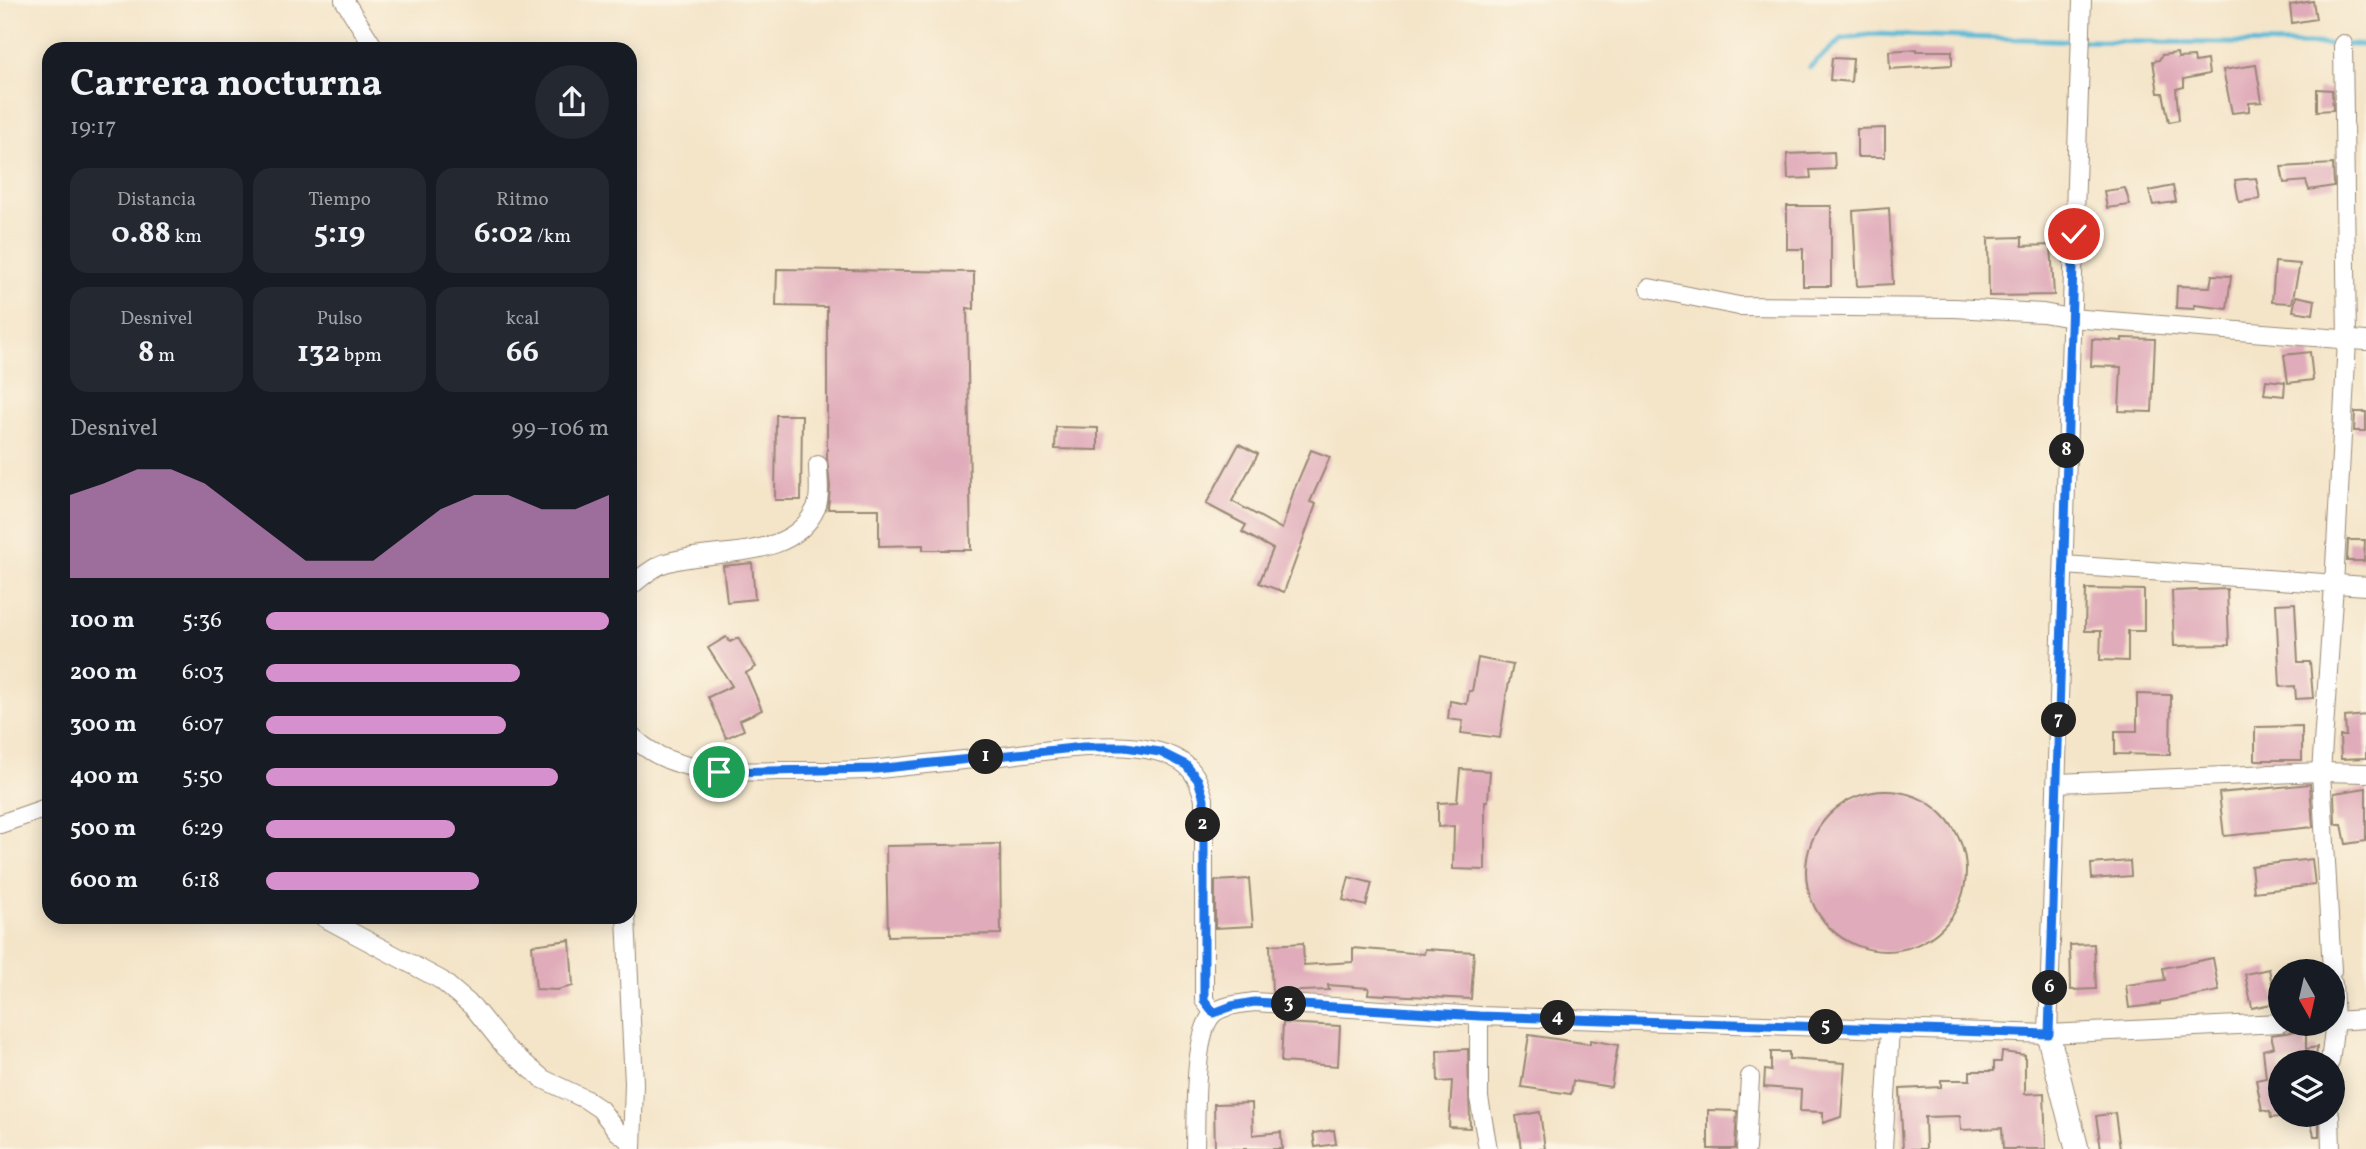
<!DOCTYPE html>
<html lang="es">
<head>
<meta charset="utf-8">
<style>
  :root { --surface:#171b24; --page:#242831; --text:#f1f3f6; --muted:#9ea1a6; --accent:#d690ce }
  body { margin:0; font-family:Vollkorn,serif; background:var(--page); color:var(--text); height:100vh; display:flex; flex-direction:column; font-size:26px; white-space:nowrap }
  * { box-sizing:border-box; margin:0 }
  p { font-size:23px; color:var(--muted) }
  .icon { flex:none; width:38px; height:38px; fill:none; stroke:currentColor; stroke-width:2; stroke-linecap:round; stroke-linejoin:round }
  .map { position:relative; flex:1; overflow:hidden }
  .panel { position:absolute; left:42px; top:42px; width:595px; height:882px; display:flex; flex-direction:column; background:var(--surface); border-radius:21px; box-shadow:0 4px 18px #0003 }
  .panel>* { flex:none }
  .needle { width:46px; rotate:172deg }
  .fabs { position:absolute; left:2268px; top:959px; display:grid; gap:14px }
  .fabs a { display:grid; place-items:center; width:77px; height:77px; border-radius:50%; background:var(--surface); box-shadow:0 4px 18px #0003; font-size:35px }
  .pin { position:absolute; display:grid; place-items:center; width:60px; height:60px; color:#fff; margin:-30px; border:4px solid #fff; border-radius:50%; box-shadow:0 2px 7px #0007 }
  .km { position:absolute; width:35px; height:35px; margin:-18px; border-radius:50%; background:#222; color:#fff; font-size:19px; line-height:35px; text-align:center }
  .round { display:grid; place-items:center; flex:none; width:74px; height:74px; border-radius:37px; background:var(--page) }
  .overview { display:flex; align-items:center; justify-content:space-between; height:119px; padding:0 28px }
  h1 { font-size:38px; font-weight:700; line-height:52px }
  .stats { display:grid; grid-template-columns:repeat(3,1fr); gap:10px; height:119px; padding:7px 28px }
  .stats div { display:grid; align-content:center; border-radius:18px; background:var(--page); text-align:center }
  .stats b { font-size:30px; font-weight:700 }
  .stats small { font-size:19px; font-weight:400 }
  .stats p { font-size:19px }
  .chart { height:196px; padding:14px 28px }
  .chart p { display:flex; justify-content:space-between }
  .chart svg { width:100%; height:126px; margin-top:7px; fill:var(--accent); opacity:.7 }
  ul { padding:0 28px; list-style:none; font-size:23px }
  li { display:grid; grid-template-columns:112px 84px 1fr; align-items:center; height:52px }
  li i { height:18px; border-radius:9px; background:var(--accent) }
  .map>svg:first-child { display:block }
</style>
</head>
<body>
<div class="map">
<svg width="2366" height="1149" viewBox="0 0 2366 1149">
  <rect width="100%" height="100%" fill="#fcf5e5"/>
  <filter id="ink" filterUnits="userSpaceOnUse"><feTurbulence type="fractalNoise" baseFrequency=".0143" numOctaves="2"/><feDisplacementMap in="SourceGraphic" scale="14" xChannelSelector="R" yChannelSelector="G"/><feConvolveMatrix kernelMatrix="1 2 1 2 8 2 1 2 1" color-interpolation-filters="sRGB"/></filter>
  <filter id="wash" filterUnits="userSpaceOnUse"><feTurbulence type="fractalNoise" baseFrequency=".00686" numOctaves="4" result="noise"/><feDisplacementMap in="SourceGraphic" scale="28" xChannelSelector="R" yChannelSelector="G"/><feGaussianBlur stdDeviation="1.57" result="paint"/><feColorMatrix in="noise" values="0 0 0 0 0 0 0 0 0 0 0 0 0 0 0 0 0 1.4 0 .05"/><feComposite in="paint" operator="in"/></filter>
  <g filter="url(#wash)">
    <rect width="100%" height="100%" fill="#f4e5c9"/>
    <g fill="none" stroke-linecap="round" stroke-linejoin="round">
      <polyline stroke="#57b8d5" stroke-width="5" points="1810,67 1842,39 1872,34 2082,41 2366,45"/>
    </g>
    <g id="blocks">
      <g fill="#e0abba">
        <polygon points="2313,1 2316,19 2292,23 2290,5"/>
        <polygon points="1917,49 1917,51 1952,51 1952,65 1890,69 1889,51"/>
        <polygon points="2177,53 2178,58 2194,57 2195,62 2207,60 2209,74 2184,79 2184,87 2176,89 2179,120 2169,122 2163,93 2158,93 2153,61 2159,60 2162,55"/>
        <polygon points="1832,58 1853,59 1851,82 1830,80"/>
        <polygon points="2256,65 2262,102 2249,103 2249,111 2232,113 2223,70"/>
        <polygon points="2317,89 2332,90 2333,110 2317,111"/>
        <polygon points="1885,128 1885,157 1857,157 1857,129"/>
        <polygon points="1834,152 1835,169 1810,170 1811,178 1788,179 1787,154"/>
        <polygon points="2333,164 2334,186 2309,190 2306,181 2284,183 2281,167"/>
        <polygon points="2256,178 2260,199 2239,202 2235,180"/>
        <polygon points="2173,186 2176,202 2153,205 2149,191"/>
        <polygon points="2125,188 2130,205 2107,208 2104,191"/>
        <polygon points="1787,206 1831,206 1831,286 1803,286 1803,249 1787,249"/>
        <polygon points="1889,208 1893,284 1857,286 1853,211"/>
        <polygon points="2022,237 2022,246 2051,245 2054,295 1989,296 1988,238"/>
        <polygon points="2275,262 2300,264 2292,303 2272,302"/>
        <polygon points="777,269 974,272 974,309 967,308 971,550 923,550 923,545 879,546 879,509 828,509 830,487 827,459 827,307 776,306"/>
        <polygon points="2212,275 2231,276 2227,309 2194,305 2194,309 2176,308 2177,286 2210,287"/>
        <polygon points="2296,296 2315,300 2313,314 2293,311"/>
        <polygon points="2122,338 2155,339 2152,412 2119,411 2121,367 2091,366 2092,339 2122,341"/>
        <polygon points="2310,352 2313,380 2288,383 2284,355"/>
        <polygon points="2266,380 2285,382 2284,396 2264,394"/>
        <polygon points="2355,412 2366,412 2366,431 2354,431"/>
        <polygon points="776,415 802,415 801,500 775,500"/>
        <polygon points="1056,427 1098,428 1098,450 1055,449"/>
        <polygon points="1239,444 1258,454 1232,501 1282,529 1294,490 1311,450 1330,457 1310,502 1316,504 1284,592 1259,583 1273,549 1242,532 1246,525 1206,504"/>
        <polygon points="2348,540 2365,540 2364,561 2347,561"/>
        <polygon points="752,563 755,599 727,602 723,566"/>
        <polygon points="2086,589 2144,590 2144,631 2128,631 2128,661 2100,660 2101,631 2085,631"/>
        <polygon points="2227,589 2229,645 2174,646 2172,591"/>
        <polygon points="2295,603 2298,662 2310,662 2313,698 2296,699 2295,686 2280,687 2276,604"/>
        <polygon points="726,637 730,642 738,638 756,667 746,673 762,710 740,720 744,730 726,738 708,697 732,686 708,648"/>
        <polygon points="1478,658 1513,665 1507,692 1500,738 1461,733 1463,721 1448,719 1450,701 1467,704 1469,691 1472,691"/>
        <polygon points="2137,694 2171,695 2170,755 2115,754 2115,731 2137,731"/>
        <polygon points="2366,715 2366,758 2341,759 2340,736 2346,736 2345,717"/>
        <polygon points="2302,726 2302,760 2255,760 2255,727"/>
        <polygon points="1460,769 1490,771 1488,801 1485,801 1485,870 1453,869 1454,826 1438,827 1438,803 1457,802"/>
        <polygon points="2310,784 2313,827 2224,836 2219,793"/>
        <polygon points="2366,788 2366,841 2346,844 2342,824 2335,824 2334,793"/>
        <circle cx="1886" cy="871" r="80"/>
        <polygon points="1000,844 1001,934 888,936 886,846"/>
        <polygon points="2312,859 2315,885 2254,892 2251,866"/>
        <polygon points="2130,861 2131,876 2092,879 2091,864"/>
        <polygon points="1349,877 1372,883 1366,906 1343,900"/>
        <polygon points="1249,879 1253,926 1215,928 1215,881"/>
        <polygon points="570,940 573,986 557,990 536,989 532,945"/>
        <polygon points="1303,943 1304,965 1353,962 1353,948 1424,954 1425,949 1474,952 1471,999 1368,994 1369,988 1328,985 1329,990 1272,992 1270,945"/>
        <polygon points="2094,944 2096,989 2071,990 2070,945"/>
        <polygon points="2213,958 2219,991 2160,1002 2160,1004 2129,1008 2126,985 2165,980 2163,968"/>
        <polygon points="2269,969 2276,1003 2252,1008 2245,974"/>
        <polygon points="1283,1023 1340,1026 1338,1066 1281,1062"/>
        <polygon points="2306,1030 2306,1049 2317,1047 2316,1062 2280,1062 2280,1117 2271,1118 2270,1112 2262,1110 2256,1080 2266,1078 2263,1050 2274,1047 2271,1035"/>
        <polygon points="1529,1035 1590,1044 1590,1040 1618,1045 1611,1087 1573,1081 1571,1094 1521,1087"/>
        <polygon points="1468,1049 1470,1128 1449,1127 1452,1081 1438,1082 1437,1051"/>
        <polygon points="1771,1052 1789,1052 1789,1059 1845,1063 1841,1117 1823,1123 1823,1112 1800,1111 1801,1090 1764,1087 1765,1070 1771,1071"/>
        <polygon points="2002,1052 2025,1055 2025,1094 2044,1093 2046,1149 2003,1149 2002,1128 1961,1130 1960,1116 1925,1117 1926,1149 1903,1149 1900,1089 1941,1087 1941,1080 1970,1080 1970,1071 1994,1071 1994,1062 2001,1062"/>
        <polygon points="1252,1103 1253,1135 1281,1132 1282,1149 1215,1149 1214,1104"/>
        <polygon points="1708,1110 1737,1111 1735,1149 1708,1149"/>
        <polygon points="1540,1112 1545,1149 1521,1149 1516,1116"/>
        <polygon points="2115,1113 2120,1149 2101,1149 2096,1116"/>
        <polygon points="2309,1115 2319,1115 2319,1136 2314,1136"/>
        <polygon points="1334,1130 1336,1144 1315,1147 1313,1133"/>
      </g>
    </g>
  </g>
  <g filter="url(#ink)">
    <use href="#blocks" fill-opacity="0" stroke="#988874" stroke-width="2"/>
    <g fill="none" stroke-linecap="round" stroke-linejoin="round">
      <g stroke="#988874" stroke-width="20">
        <g id="minor">
          <polyline points="344,0 375,49"/>
          <polyline points="1649,288 1739,306 1955,308 2043,313 2071,318 2366,341"/>
          <polyline points="2064,565 2366,586"/>
          <path d="M630 587C639 579 653 567 665 563 714 547 791 563 816 508 821 497 818 477 818 465"/>
          <path d="M630 734C669 775 726 772 779 771 812 771 846 772 879 769 920 765 960 760 1001 756 1048 751 1149 732 1187 766 1197 775 1200 786 1204 799V1000L1214 1013"/>
          <polyline points="2057,783 2321,772 2366,773"/>
          <polyline points="0,824 49,807"/>
          <polyline points="323,917 441,980 473,1007 505,1047 543,1079 585,1099 600,1109 618,1132 632,1143"/>
          <polyline points="626,917 634,1083 632,1149"/>
          <polyline points="2332,971 2321,772 2334,585 2347,341 2343,44"/>
          <polyline points="1479,1016 1479,1098 1488,1149"/>
          <polyline points="2333,1021 2366,1019"/>
          <polyline points="2048,1034 2082,0"/>
          <polyline points="2330,1062 2335,1021 2333,984"/>
          <polyline points="2330,1115 2331,1149"/>
          <path d="M1195 1149C1196 1121 1193 1033 1213 1014 1222 1005 1241 1004 1254 1002L1479 1016 2048 1034 2280 1023"/>
          <polyline points="1746,1149 1750,1077"/>
          <polyline points="1883,1149 1890,1029"/>
        </g>
      </g>
      <g stroke="#988874" stroke-width="25">
        <polyline id="tertiary" points="2048,1034 2077,1149"/>
      </g>
      <use href="#minor" stroke="#fff" stroke-width="18"/>
      <use href="#tertiary" stroke="#fff" stroke-width="23"/>
    </g>
  </g>
  <g fill="none" stroke-linecap="round" stroke-linejoin="round" filter="url(#ink)">
    <g stroke="#fff" stroke-width="14">
      <polyline id="route" points="719,772 876,769 1083,747 1125,747 1160,752 1186,765 1198,780 1204,799 1204,1000 1214,1013 1232,1006 1254,1002 1479,1016 2049,1034 2074,234"/>
    </g>
    <use href="#route" stroke="#1a73e8" stroke-width="9"/>
  </g>
</svg>
<div class="fabs">
<a><svg class="needle" viewBox="-14 -14 28 28"><path d="M0-13l5 13h-10z" fill="#e53935"/><path d="M0 13l5-13h-10z" fill="#9ea1a6"/></svg></a>
<a><svg class="icon" aria-label="layers" viewBox="0 0 24 24"><path d="M12 4l9 5-9 5-9-5zM3 14l9 5 9-5"/></svg></a>
</div>
<div class="pin" style="left:719px;top:772px;background:#1e9e55"><svg class="icon" aria-label="arrive" viewBox="0 0 24 24"><path d="M6 21V4h12l-3 4 3 4H6"/></svg></div>
<div class="pin" style="left:2074px;top:234px;background:#d93025"><svg class="icon" aria-label="check" viewBox="0 0 24 24"><path d="M5 12l5 5 9-10"/></svg></div>
<b class="km" style="left:986px;top:757px">1</b>
<b class="km" style="left:1203px;top:825px">2</b>
<b class="km" style="left:1289px;top:1004px">3</b>
<b class="km" style="left:1558px;top:1018px">4</b>
<b class="km" style="left:1826px;top:1027px">5</b>
<b class="km" style="left:2050px;top:988px">6</b>
<b class="km" style="left:2059px;top:720px">7</b>
<b class="km" style="left:2067px;top:451px">8</b>
<section class="panel">
<div class="overview"><div><h1>Carrera nocturna</h1><p>19:17</p></div><a class="round"><svg class="icon" aria-label="share" viewBox="0 0 24 24"><path d="M12 15V3M7 8l5-5 5 5M5 13v7h14v-7"/></svg></a></div>
<div class="stats">
<div><p>Distancia</p><b>0.88<small> km</small></b></div>
<div><p>Tiempo</p><b>5:19</b></div>
<div><p>Ritmo</p><b>6:02<small> /km</small></b></div>
</div>
<div class="stats">
<div><p>Desnivel</p><b>8<small> m</small></b></div>
<div><p>Pulso</p><b>132<small> bpm</small></b></div>
<div><p>kcal</p><b>66</b></div>
</div>
<div class="chart"><p><span>Desnivel</span>99–106 m</p>
<svg viewBox="0 0 160 44" preserveAspectRatio="none"><path d="M0 44V15L10 11L20 6L30 6L40 11L50 20L60 29L70 38L80 38L90 38L100 29L110 20L120 15L130 15L140 20L150 20L160 15V44z"/></svg>
</div>
<ul>
<li><b>100 m</b>5:36<i style="width:100%"></i></li>
<li><b>200 m</b>6:03<i style="width:74%"></i></li>
<li><b>300 m</b>6:07<i style="width:70%"></i></li>
<li><b>400 m</b>5:50<i style="width:85%"></i></li>
<li><b>500 m</b>6:29<i style="width:55%"></i></li>
<li><b>600 m</b>6:18<i style="width:62%"></i></li>
</ul>
</section>
</div>
</body>
</html>
